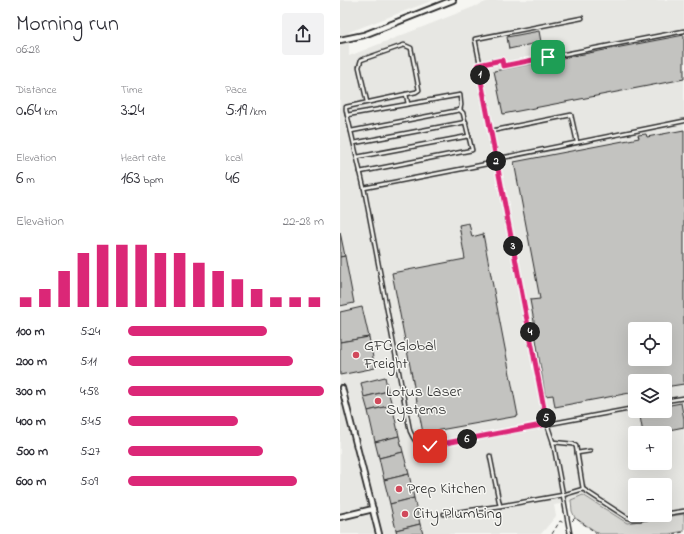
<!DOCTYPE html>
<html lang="en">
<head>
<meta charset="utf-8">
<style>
  :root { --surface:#fff; --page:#f2f2f3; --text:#2b2b33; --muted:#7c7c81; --accent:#db2777 }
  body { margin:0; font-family:"Indie Flower",sans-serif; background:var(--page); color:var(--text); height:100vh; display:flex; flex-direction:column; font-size:15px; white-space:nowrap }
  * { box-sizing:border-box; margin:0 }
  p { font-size:13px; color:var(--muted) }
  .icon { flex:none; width:22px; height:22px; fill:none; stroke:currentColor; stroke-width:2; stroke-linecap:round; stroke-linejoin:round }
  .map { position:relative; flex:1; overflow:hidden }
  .side { display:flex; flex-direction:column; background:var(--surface); width:340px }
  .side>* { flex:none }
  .tools { position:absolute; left:288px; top:322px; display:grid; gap:8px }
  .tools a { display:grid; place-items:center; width:44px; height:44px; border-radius:4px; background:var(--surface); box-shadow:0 4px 16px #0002; font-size:20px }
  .pin { position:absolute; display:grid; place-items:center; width:34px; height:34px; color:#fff; margin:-17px; border-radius:8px; box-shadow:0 2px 6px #0006 }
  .km { position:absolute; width:20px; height:20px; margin:-10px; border-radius:50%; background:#222; color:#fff; font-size:11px; line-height:20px; text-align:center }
  .round { display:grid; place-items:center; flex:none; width:42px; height:42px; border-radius:4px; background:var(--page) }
  .overview { display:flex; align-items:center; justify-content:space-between; height:68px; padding:0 16px }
  h1 { font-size:22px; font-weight:600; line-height:30px }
  .metrics { display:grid; grid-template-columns:repeat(3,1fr); gap:6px; height:68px; padding:4px 16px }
  .metrics div { display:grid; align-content:center }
  .metrics b { font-size:17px; font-weight:600 }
  .metrics small { font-size:11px; font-weight:400 }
  .metrics p { font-size:11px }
  .chart { height:112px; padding:8px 16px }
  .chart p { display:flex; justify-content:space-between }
  .chart svg { width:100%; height:72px; margin-top:4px; stroke:var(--accent); stroke-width:6 }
  ul { padding:0 16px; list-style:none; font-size:13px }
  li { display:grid; grid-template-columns:64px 48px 1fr; align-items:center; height:30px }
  li i { height:10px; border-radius:5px; background:var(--accent) }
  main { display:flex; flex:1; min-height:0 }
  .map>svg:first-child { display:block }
</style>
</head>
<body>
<main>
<section class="side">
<div class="overview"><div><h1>Morning run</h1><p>06:28</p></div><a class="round"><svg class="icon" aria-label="share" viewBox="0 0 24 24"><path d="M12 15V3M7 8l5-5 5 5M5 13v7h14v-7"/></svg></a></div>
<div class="metrics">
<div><p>Distance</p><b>0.64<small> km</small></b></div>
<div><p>Time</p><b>3:24</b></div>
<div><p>Pace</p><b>5:19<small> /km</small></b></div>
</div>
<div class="metrics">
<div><p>Elevation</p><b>6<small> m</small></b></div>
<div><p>Heart rate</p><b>163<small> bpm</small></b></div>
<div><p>kcal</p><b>46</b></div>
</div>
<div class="chart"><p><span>Elevation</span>22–28 m</p>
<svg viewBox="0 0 160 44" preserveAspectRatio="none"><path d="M5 44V38M15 44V33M25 44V22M35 44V11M45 44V6M55 44V6M65 44V6M75 44V11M85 44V11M95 44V17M105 44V22M115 44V27M125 44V33M135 44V38M145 44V38M155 44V38"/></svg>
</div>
<ul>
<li><b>100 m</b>5:24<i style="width:71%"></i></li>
<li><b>200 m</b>5:11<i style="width:84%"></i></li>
<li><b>300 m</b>4:58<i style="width:100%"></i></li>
<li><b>400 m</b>5:45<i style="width:56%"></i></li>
<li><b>500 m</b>5:27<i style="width:69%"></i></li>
<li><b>600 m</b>5:09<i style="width:86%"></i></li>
</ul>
</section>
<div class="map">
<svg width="344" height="534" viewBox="0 0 344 534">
  <rect width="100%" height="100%" fill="#f6f6f2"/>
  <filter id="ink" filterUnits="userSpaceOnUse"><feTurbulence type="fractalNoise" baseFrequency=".025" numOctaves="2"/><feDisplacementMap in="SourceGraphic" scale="8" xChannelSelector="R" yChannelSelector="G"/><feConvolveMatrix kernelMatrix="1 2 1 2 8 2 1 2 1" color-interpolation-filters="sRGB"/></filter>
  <g filter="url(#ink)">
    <path fill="#e7e7e3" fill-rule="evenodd" d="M0 0H94L9 32V56L151 0H344V515L284 526 246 499 214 505 216 516 201 534H0ZM295 329H325V359H295ZM295 381H325V411H295ZM295 433H325V463H295ZM295 485H325V515H295Z"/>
    <polygon fill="#d9d9d5" stroke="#828280" points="243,495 287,523 344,514 344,531 329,534 260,534 235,518 232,511 231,500"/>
    <g fill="#c3c3c0" stroke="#2b2b2b" fill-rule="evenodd">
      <polygon points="199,31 201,42 169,49 167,37"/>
      <polygon points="344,35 344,79 163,114 154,71"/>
      <path d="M344 130V384L325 387V381H295V392L215 407 213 395 205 396 195 333 196 332 190 300 200 299 174 162 299 138 298 135 306 134 307 137ZM295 329H325V359H295Z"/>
      <polygon points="129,223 132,237 143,234 178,416 83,433 52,273 125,259 119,225"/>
      <polygon points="0,232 5,256 0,257"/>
      <polygon points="5,256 14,303 0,306 0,257"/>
      <polygon points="22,307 29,337 0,342 0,312"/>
      <polygon points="29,337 35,368 0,375 0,342"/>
      <polygon points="45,377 48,391 24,397 21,383"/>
      <polygon points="48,391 52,405 28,411 24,397"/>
      <polygon points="341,403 344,419 344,427 314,433 303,433 299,411 325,411 325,406"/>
      <polygon points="52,405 59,436 35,442 28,411"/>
      <polygon points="59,436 63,452 39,458 35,442"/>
      <polygon points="63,452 69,474 44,480 39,458"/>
      <polygon points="69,474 74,498 50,504 44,480"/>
      <polygon points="74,498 80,524 56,530 50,504"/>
      <polygon points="80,524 83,534 57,534 56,530"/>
    </g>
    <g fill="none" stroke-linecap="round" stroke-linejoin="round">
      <g stroke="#2b2b2b" stroke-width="5.5">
        <g id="service">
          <polyline points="140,64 135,39 242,18"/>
          <polyline points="66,94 68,104"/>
          <polyline points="7,115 120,95 121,105 120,110 123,113 132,150 20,172"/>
          <polyline points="11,131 120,110"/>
          <polyline points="151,131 231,115 237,142"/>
          <polyline points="14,143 126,122"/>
          <polyline points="17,157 129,136"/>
          <polyline points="156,159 344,121"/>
          <path d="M157 162 24 188 70 431C75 442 77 446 90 446L295 408"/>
          <polyline points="24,188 6,110 6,107 76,92 79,90 71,48 64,45 21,60 19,67 27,102"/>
          <polyline points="325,401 344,398"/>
          <polyline points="213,442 233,444 236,446 243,489"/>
          <polyline points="237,453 250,451"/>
          <polyline points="150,456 160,506 223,495 213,442 207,424 138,65 161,60 163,66 344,31"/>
          <polyline points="104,514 160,506"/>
          <polyline points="325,514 344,511"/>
          <polyline points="230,534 223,495 243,489 286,517 292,519 300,519 322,515"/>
        </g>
      </g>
      <g stroke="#2b2b2b" stroke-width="8">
        <g id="minor">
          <polyline points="0,40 24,35 113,0"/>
          <polyline points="2,388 39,534"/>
          <polyline points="0,517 33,509"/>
        </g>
      </g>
      <g stroke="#2b2b2b" stroke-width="1" stroke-dasharray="4 3" stroke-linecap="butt">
        <polyline points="232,521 235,518 258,534"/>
        <polyline points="212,534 220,521 224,523"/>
        <polyline points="332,534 344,532"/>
      </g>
      <use href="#service" stroke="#f6f6f2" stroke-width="2.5"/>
      <use href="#minor" stroke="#f6f6f2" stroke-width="4.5"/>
    </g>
  </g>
  <g fill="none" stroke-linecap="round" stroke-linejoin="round" filter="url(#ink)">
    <g stroke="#fff" stroke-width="8">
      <polyline id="route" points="90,446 207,424 138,65 162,60 163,66 208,57"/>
    </g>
    <use href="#route" stroke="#db2777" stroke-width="5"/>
  </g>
  <g fill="#d1495b" stroke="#f6f6f2" stroke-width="1.5">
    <circle cx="16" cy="355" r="4"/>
    <circle cx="38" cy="401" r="4"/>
    <circle cx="59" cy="489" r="4"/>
    <circle cx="65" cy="514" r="4"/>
  </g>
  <g text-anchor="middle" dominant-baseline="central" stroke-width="3" stroke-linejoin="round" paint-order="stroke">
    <g font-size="16" fill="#2b2b2b" stroke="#f6f6f2" text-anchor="start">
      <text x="24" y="346">GFC Global<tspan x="24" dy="18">Freight</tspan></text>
      <text x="46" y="392">Lotus Laser<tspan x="46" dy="18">Systems</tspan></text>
      <text x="67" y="489">Prep Kitchen</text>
      <text x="73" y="514">City Plumbing</text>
    </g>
  </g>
</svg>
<div class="tools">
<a><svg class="icon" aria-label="locate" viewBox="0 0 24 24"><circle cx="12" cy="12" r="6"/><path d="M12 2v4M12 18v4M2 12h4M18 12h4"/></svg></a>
<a><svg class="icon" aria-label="layers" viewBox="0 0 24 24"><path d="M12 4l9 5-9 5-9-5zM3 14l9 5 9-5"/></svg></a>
<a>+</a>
<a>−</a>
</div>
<div class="pin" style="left:208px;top:57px;background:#1e9e55"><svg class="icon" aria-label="arrive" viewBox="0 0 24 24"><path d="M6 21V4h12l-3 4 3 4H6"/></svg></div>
<div class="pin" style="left:90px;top:446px;background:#d93025"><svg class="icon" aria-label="check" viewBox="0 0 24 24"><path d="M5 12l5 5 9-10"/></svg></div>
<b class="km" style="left:140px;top:75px">1</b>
<b class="km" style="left:156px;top:161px">2</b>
<b class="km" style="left:173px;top:246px">3</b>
<b class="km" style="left:190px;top:332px">4</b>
<b class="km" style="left:206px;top:418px">5</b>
<b class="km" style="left:127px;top:439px">6</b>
</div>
</main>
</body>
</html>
